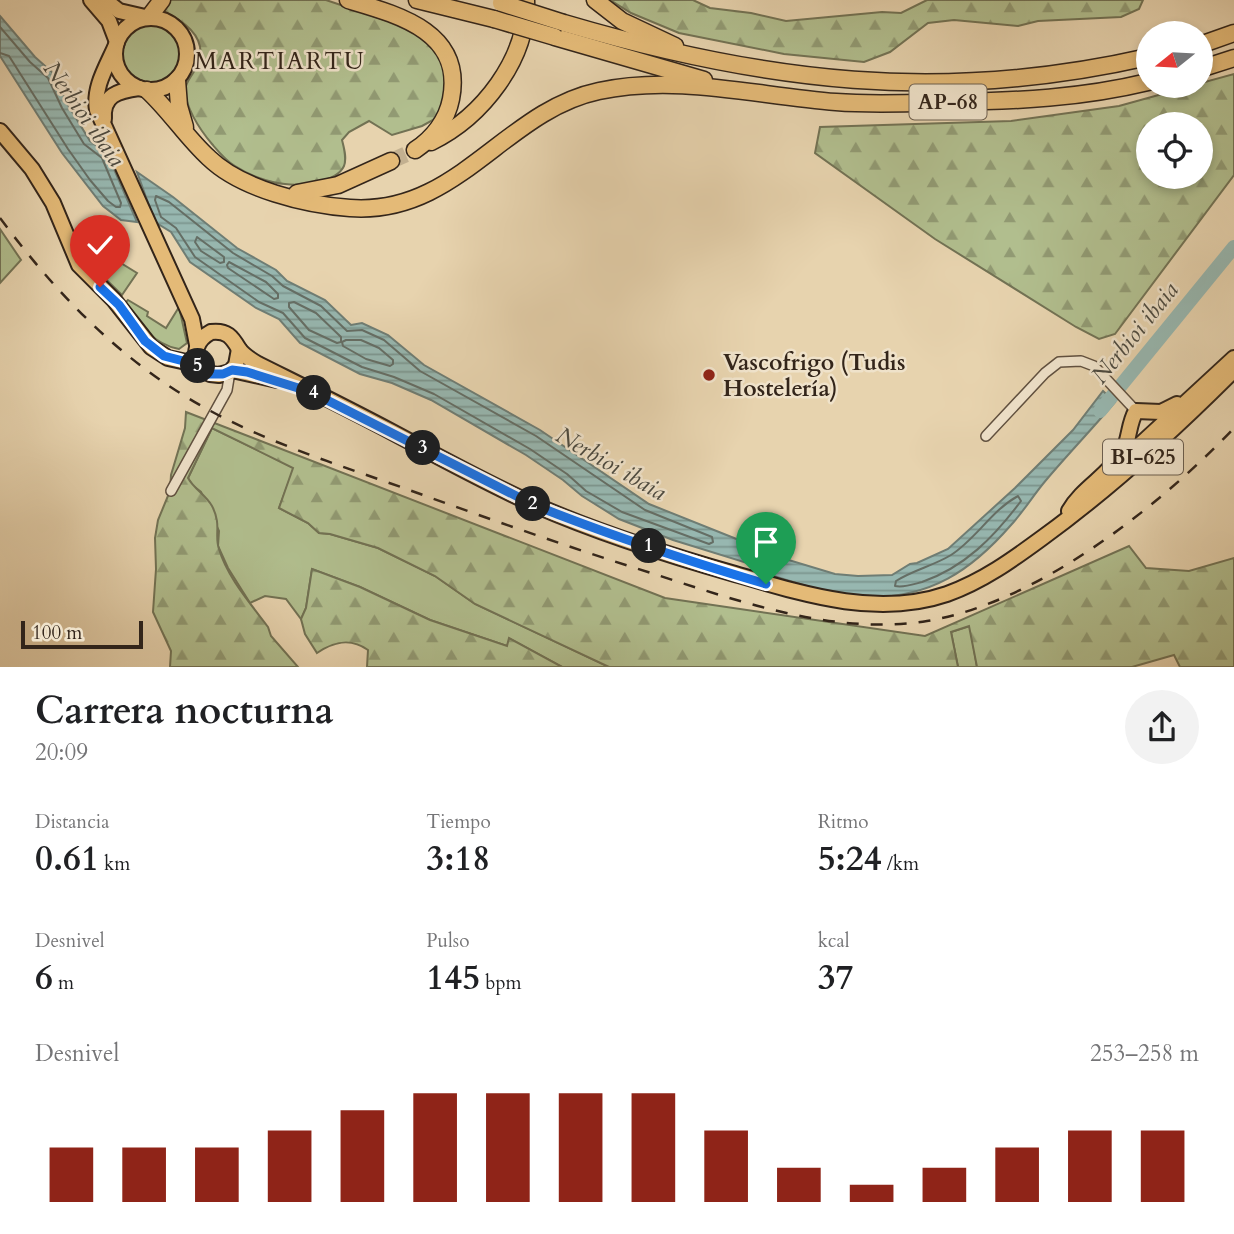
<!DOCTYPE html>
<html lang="es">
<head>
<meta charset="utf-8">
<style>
  :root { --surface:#fff; --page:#f2f2f2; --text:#202124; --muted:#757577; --accent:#8f2418 }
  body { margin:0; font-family:Cardo,serif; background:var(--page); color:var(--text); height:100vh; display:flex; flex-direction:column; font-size:26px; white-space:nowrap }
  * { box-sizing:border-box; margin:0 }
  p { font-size:23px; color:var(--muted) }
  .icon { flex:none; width:38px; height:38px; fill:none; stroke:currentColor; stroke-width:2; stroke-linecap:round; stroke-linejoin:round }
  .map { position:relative; height:667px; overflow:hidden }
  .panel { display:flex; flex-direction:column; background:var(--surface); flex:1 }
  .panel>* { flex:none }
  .needle { width:46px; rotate:252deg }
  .tools { position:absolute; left:1136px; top:21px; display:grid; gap:14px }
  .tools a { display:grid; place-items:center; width:77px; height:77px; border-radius:50%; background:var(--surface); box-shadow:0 4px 10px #0003; font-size:35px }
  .scale { position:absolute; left:21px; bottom:18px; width:122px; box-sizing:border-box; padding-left:7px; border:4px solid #33251a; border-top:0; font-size:19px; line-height:24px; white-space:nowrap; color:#33251a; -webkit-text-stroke:5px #efe2ca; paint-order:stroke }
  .pin { position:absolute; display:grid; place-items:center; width:60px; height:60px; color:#fff; margin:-72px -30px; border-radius:50% 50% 50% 0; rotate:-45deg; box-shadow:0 0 7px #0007 }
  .pin .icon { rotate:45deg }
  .km { position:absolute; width:35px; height:35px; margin:-18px; border-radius:50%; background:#222; color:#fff; font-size:19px; line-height:35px; text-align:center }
  .round { display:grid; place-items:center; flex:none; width:74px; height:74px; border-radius:37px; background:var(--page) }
  .head { display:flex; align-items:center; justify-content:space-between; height:119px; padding:0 35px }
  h1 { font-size:38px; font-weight:800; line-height:52px }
  .metrics { display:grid; grid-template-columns:repeat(3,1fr); gap:10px; height:119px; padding:7px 35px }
  .metrics div { display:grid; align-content:center }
  .metrics b { font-size:35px; font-weight:800 }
  .metrics small { font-size:19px; font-weight:400 }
  .metrics p { font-size:19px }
  .chart { height:196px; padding:14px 35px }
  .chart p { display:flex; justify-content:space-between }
  .chart svg { width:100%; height:126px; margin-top:7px; stroke:var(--accent); stroke-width:6 }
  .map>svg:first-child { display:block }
</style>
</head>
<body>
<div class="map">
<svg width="1234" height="667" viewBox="0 0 1234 667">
  <defs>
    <pattern id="forest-firs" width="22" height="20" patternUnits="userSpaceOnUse" patternTransform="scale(1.75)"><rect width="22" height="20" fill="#b1be8e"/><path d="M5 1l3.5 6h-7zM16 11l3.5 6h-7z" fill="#919a73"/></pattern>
    <pattern id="water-rules" width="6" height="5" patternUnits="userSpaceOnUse" patternTransform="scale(1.75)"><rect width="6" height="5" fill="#97b7b0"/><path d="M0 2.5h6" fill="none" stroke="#7c958e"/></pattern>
  </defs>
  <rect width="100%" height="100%" fill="#e7d3ae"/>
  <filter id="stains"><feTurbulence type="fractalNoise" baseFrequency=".00286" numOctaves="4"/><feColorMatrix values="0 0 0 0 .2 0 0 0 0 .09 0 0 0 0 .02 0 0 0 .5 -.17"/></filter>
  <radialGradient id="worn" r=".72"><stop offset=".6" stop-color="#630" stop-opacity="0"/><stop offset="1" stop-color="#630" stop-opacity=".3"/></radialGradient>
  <g fill="#b1be8e" stroke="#727254" stroke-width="2">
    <circle cx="151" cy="54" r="30"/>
    <polygon points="0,229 21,260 0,283"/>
    <polygon points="72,233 137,273 122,295 78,252"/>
    <path d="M128 300 148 312 147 316 166 328 179 307 187 343 179 349C152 344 140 324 126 302Z"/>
    <polygon points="212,428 294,468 279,508 308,523 319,533 330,534 378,548 435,576 475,604 609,667 562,667 510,639 507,646 430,620 360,587 312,569 306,608 301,619 286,599 265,596 250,603 228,568 218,546 219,531 201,492 192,485 188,478"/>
    <polygon points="970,626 977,667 958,667 951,632"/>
  </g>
  <g fill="url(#forest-firs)" stroke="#727254" stroke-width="2" fill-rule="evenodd">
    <path d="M167 0H326L403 26 430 41 445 59 448 75 442 107 433 120 422 126 392 135 369 121 349 132 342 140C344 148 347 158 344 166 336 183 301 186 285 184 269 183 249 175 235 166 226 161 218 151 212 144 201 131 182 104 186 86 188 78 196 71 199 62 207 36 182 20 162 11Z"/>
    <polygon points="610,0 693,0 710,8 751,13 786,21 882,12 901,13 927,0 1143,0 1139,9 1121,17 1038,21 1018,26 954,20 928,23 890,52 864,62 784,54 679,33 631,13"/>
    <path d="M1234 74V175L1115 334 1099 339 1076 327 935 239 815 153 820 127 1011 121 1119 106 1191 86H1200L1201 83ZM1200 124V177H1148V124Z"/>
    <path d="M186 412 665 598 925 636 1129 546 1146 568 1189 571 1234 558V667H1180L1174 655 1132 667H977L969 626 951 632 958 667H609L475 604 435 576 378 548 330 534 319 533 308 523 279 508 293 468 212 428 188 478C194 489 206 495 212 506 222 525 214 535 219 549 227 577 251 604 268 627L271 636 298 667H170L171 651 153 612 156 569 155 538 158 520 170 491 171 475 185 428Z"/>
    <path d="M312 569 360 587 430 620 507 646 509 638 562 667H367L368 650C350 637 333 642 317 653L305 634 301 619 306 608Z"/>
  </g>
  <g fill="url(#water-rules)" stroke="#6f7d74" stroke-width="2">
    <polygon points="0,16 35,57 53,73 68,105 90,141 107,153 137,222 121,220 103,206 62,153 0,56"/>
    <path d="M137 172 173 197 237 248 276 270 287 281 325 300 351 325 362 323 388 335 424 365 540 430 649 504 744 542 762 552 835 574 858 576 892 575 910 564 917 563 948 549 1015 488 1073 430 1103 391 1115 402C1093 428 1069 453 1047 479 1034 494 1024 511 1011 525 971 571 930 598 868 597 833 597 796 582 763 573L757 566 673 540 619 519 582 496 563 480 526 455 431 400 392 383 360 374 300 343 279 319 256 308 190 262 171 232 155 222Z"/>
  </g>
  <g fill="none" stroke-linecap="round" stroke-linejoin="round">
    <g stroke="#656e65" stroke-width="2">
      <polyline points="0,27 30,62 48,78 62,108 84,144 102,158 121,203 120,207 116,207 108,201 90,180 68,149 9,56 0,53"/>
      <polygon points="156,196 169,202 233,253 272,276 283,286 321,306 347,331 362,330 384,340 420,371 536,436 645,510 712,537 713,542 709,544 622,512 586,491 567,474 530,449 434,394 394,377 362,367 305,338 283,313 259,302 195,257 176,228 161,217 155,200"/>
      <polygon points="197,237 224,257 224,262 220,263 201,251 195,242"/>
      <polygon points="229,262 266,282 278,294 278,298 274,299 228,268 227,265"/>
      <polygon points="294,302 316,313 341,337 341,342 337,343 309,330 289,307 289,303"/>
      <polygon points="346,340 361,340 379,348 393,360 393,364 390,366 366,359 343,346 342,342"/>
      <path d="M1018 496 1021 501C994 537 965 567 922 582 914 584 904 588 895 586L896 581C913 570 933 566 951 555 976 539 992 510 1018 496Z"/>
    </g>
    <polyline stroke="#97b7b0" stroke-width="14" points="1100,411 1234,247"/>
    <polyline stroke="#c3b090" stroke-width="16" stroke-dasharray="16 8" stroke-linecap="butt" points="391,161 409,153"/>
    <g stroke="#60503f" stroke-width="12">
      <g id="minor">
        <polyline points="986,436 1045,373 1059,362 1081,361 1094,366 1136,411"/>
        <polyline points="171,491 227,390 230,372"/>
      </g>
    </g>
    <g stroke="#33251a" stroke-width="18">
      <g id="primary">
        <polyline points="91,0 109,21 117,42"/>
        <polyline points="105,0 119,11 145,17"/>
        <circle cx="151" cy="54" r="36"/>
        <path d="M116 45C107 66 93 87 97 110L192 319 197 345"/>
        <path d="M104 119C102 95 118 91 139 88"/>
        <polyline points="0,131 32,169 53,203 79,265 114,300 151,347 168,358 191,363 210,374 219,375 230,372 236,365 239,349"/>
        <path d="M201 368C192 353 196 340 211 332 227 330 232 337 239 349 243 355 251 360 258 364 302 386 347 408 392 432 439 457 486 483 535 505 599 533 668 555 735 574 803 594 877 618 947 594 983 581 1012 560 1042 538 1111 488 1174 430 1234 370"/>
        <polyline points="232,370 277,380"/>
        <polyline points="1103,479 1234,358"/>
        <path d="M1069 511C1082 488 1108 476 1122 453 1130 440 1128 424 1136 411L1161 412 1177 404"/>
      </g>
    </g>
    <g stroke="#33251a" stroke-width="19">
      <g id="motorway">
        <path d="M348 0C399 15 464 32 451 99 447 120 433 138 415 150"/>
        <polyline points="417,0 494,19"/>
        <polyline points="595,0 622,21 675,46"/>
        <polyline points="149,17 162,0"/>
        <path d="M564 23C764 82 942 104 1148 57"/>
        <polyline points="555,37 704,80"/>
        <polyline points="1200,45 1234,33"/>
        <polyline points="1200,69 1234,58"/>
        <polyline points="177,80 179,106 185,127"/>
        <path d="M147 90C170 111 186 137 209 158 241 189 306 205 350 208 457 216 504 111 599 91 677 74 757 96 836 102 873 105 912 103 949 102 1017 101 1082 98 1148 82"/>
        <path d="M431 142C482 117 528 59 526 0"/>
        <polyline points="297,193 338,185 391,161"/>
      </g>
    </g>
    <use href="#minor" stroke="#efe2ca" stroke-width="9"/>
    <use href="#primary" stroke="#e4ba77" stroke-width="14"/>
    <use href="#motorway" stroke="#e4ba77" stroke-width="16"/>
    <path stroke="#33251a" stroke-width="2.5" stroke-dasharray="12 12" stroke-linecap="butt" d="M0 218C52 288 112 352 188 398 260 442 344 466 423 495 498 522 574 549 651 573 738 601 835 636 927 621 1037 603 1159 507 1234 428"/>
    <g stroke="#33251a" stroke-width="19" stroke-linecap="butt">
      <g id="motorway-bridge">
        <polyline points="501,3 564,23"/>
        <polyline points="494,19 555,37"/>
      </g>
    </g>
    <use href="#motorway-bridge" stroke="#e4ba77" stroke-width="16"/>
  </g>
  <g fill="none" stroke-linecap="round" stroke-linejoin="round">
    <g stroke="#fff" stroke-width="14">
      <path id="route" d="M100 287 119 305 145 341 164 356 191 363 210 374H223L232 370 247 372 311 392 534 505C609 535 688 561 766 584"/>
    </g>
    <use href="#route" stroke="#1a73e8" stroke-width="9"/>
  </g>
  <circle fill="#8f2418" stroke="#efe2ca" stroke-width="2.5" cx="709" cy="375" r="7"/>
  <g text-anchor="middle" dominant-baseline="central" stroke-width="5" stroke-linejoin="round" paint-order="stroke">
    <g fill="#efe2ca" stroke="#6b5e4f" stroke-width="2">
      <rect x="909.5" y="84.5" width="77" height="35" rx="5"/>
      <rect x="1103" y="439.5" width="80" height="35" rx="5"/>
    </g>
    <g font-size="21" font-weight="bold" fill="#33251a">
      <text x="948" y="102">AP-68</text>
      <text x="1143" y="457">BI-625</text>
    </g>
    <g font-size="23" font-weight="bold" fill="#33251a" stroke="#efe2ca" text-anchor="start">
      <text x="723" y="362">Vascofrigo (Tudis<tspan x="723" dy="26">Hostelería)</tspan></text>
    </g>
    <g font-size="24" letter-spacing="2" fill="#33251a" stroke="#efe2ca">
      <text x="280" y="61">MARTIARTU</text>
    </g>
    <g font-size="24" font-style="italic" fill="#4c4a40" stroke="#efe2ca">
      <text transform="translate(84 114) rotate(55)">Nerbioi ibaia</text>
      <text transform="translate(1135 333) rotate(-51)">Nerbioi ibaia</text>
      <text transform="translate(611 464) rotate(30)">Nerbioi ibaia</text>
    </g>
  </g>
  <rect width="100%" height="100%" filter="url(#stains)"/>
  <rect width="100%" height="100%" fill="url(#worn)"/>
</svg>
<div class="tools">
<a><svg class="needle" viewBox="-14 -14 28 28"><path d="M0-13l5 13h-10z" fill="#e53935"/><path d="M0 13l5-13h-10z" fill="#757577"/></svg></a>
<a><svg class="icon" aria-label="locate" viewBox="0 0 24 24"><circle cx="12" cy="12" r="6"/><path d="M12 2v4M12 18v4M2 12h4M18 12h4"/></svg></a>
</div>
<div class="scale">100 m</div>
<div class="pin" style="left:766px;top:584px;background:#1e9e55"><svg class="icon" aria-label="arrive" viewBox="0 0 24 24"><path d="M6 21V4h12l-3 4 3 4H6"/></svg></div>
<div class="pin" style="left:100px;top:287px;background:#d93025"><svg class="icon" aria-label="check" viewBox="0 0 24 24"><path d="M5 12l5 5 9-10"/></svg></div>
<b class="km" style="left:649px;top:546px">1</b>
<b class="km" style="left:533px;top:504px">2</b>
<b class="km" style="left:423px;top:448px">3</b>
<b class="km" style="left:314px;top:393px">4</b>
<b class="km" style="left:198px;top:366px">5</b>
</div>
<section class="panel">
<div class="head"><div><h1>Carrera nocturna</h1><p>20:09</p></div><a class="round"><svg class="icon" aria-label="share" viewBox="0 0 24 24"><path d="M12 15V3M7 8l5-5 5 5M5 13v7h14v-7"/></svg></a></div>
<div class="metrics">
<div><p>Distancia</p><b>0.61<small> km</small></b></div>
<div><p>Tiempo</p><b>3:18</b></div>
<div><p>Ritmo</p><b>5:24<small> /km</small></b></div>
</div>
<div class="metrics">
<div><p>Desnivel</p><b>6<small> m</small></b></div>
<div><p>Pulso</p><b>145<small> bpm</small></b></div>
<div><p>kcal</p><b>37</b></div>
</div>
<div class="chart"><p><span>Desnivel</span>253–258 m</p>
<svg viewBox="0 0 160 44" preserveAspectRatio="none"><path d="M5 44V25M15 44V25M25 44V25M35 44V19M45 44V12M55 44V6M65 44V6M75 44V6M85 44V6M95 44V19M105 44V32M115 44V38M125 44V32M135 44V25M145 44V19M155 44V19"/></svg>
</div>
</section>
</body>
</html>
